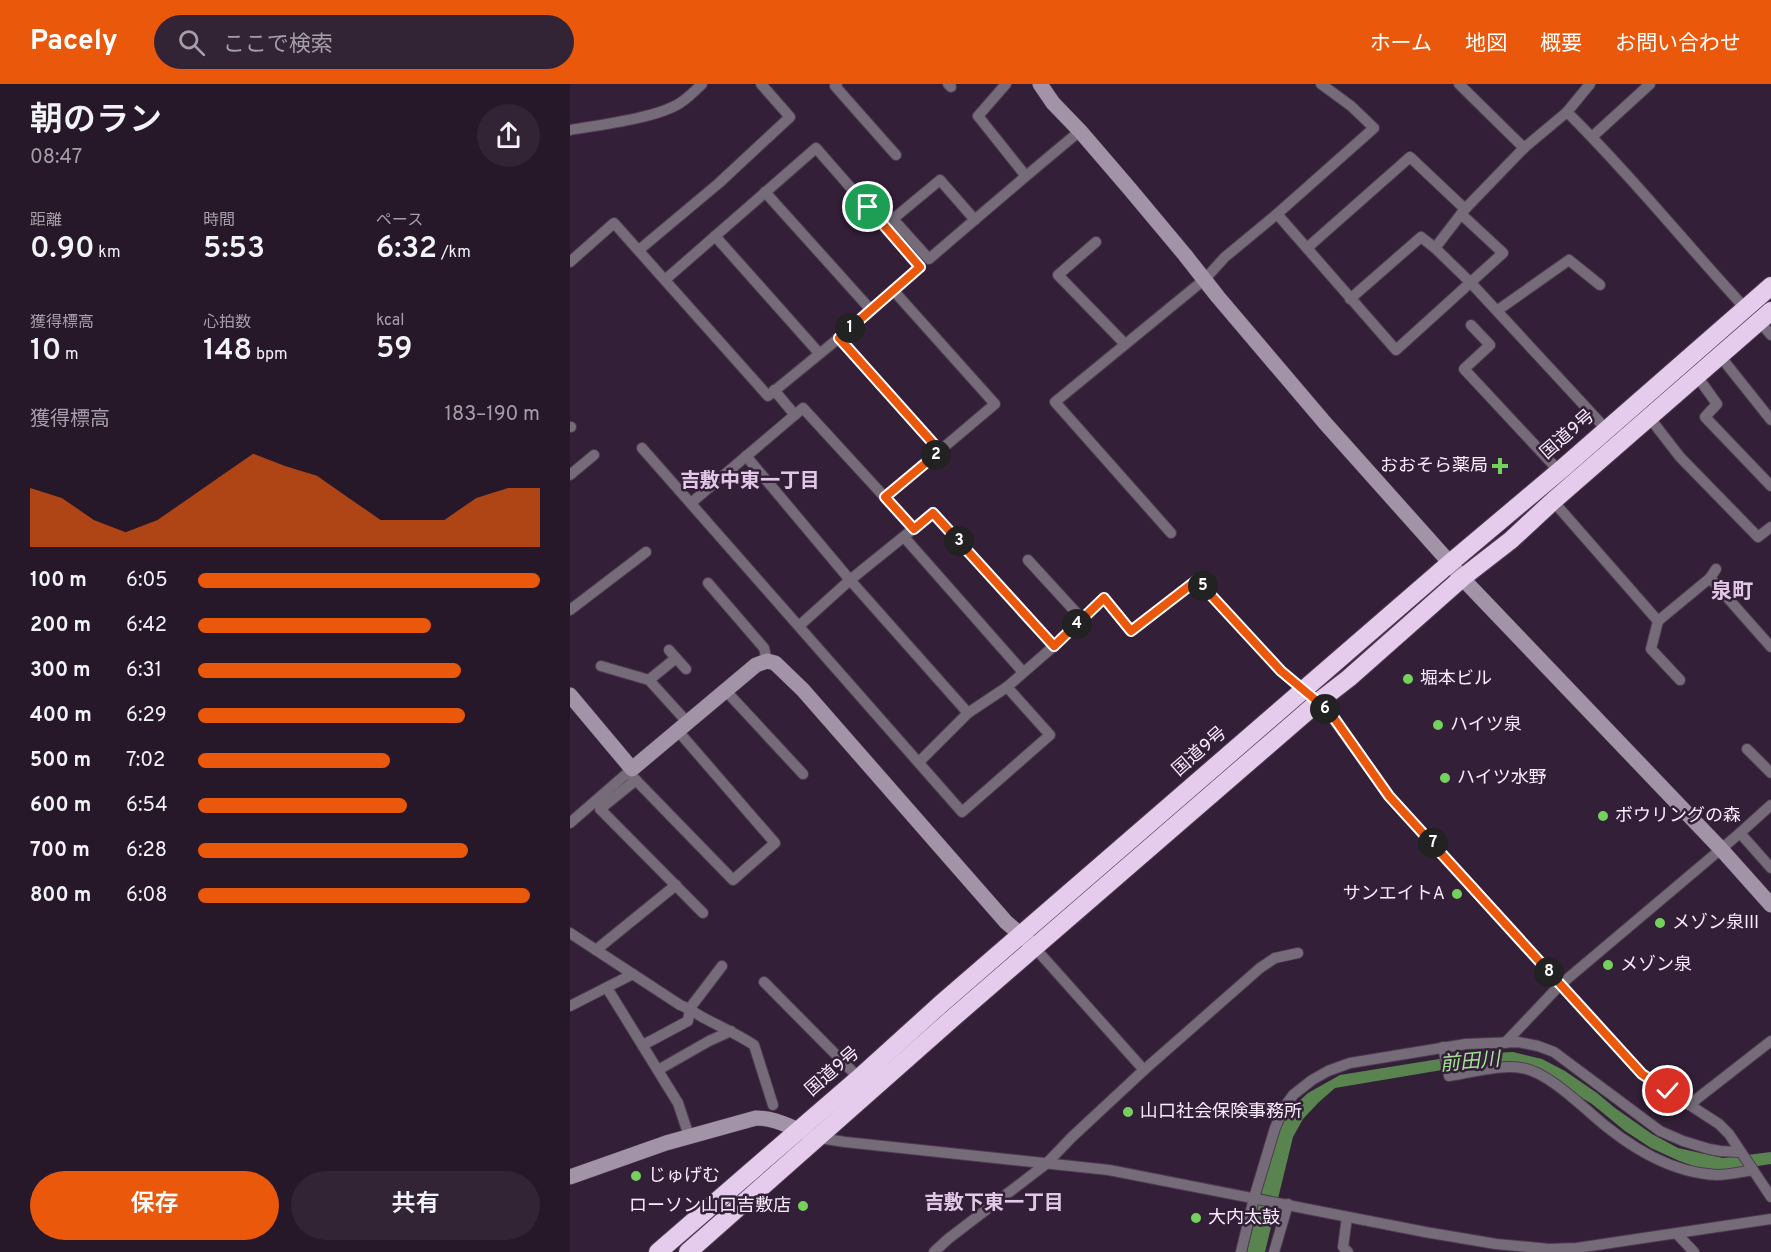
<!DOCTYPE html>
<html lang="ja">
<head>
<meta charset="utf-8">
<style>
  :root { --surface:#261729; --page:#322435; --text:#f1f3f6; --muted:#a49fa8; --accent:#ea580c }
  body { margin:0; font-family:Overpass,"Noto Sans JP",sans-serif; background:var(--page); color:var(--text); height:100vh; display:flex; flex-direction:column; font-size:22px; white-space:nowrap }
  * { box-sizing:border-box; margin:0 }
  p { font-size:20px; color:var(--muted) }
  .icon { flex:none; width:33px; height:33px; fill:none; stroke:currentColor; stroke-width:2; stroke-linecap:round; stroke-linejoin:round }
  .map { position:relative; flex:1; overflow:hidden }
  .details { display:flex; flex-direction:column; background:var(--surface); width:570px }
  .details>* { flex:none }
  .pin { position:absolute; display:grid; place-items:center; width:51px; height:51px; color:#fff; margin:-26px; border:3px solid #fff; border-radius:50%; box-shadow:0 2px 6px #0007 }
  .km { position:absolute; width:30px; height:30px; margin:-15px; border-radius:50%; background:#222; color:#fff; font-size:16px; line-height:30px; text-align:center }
  .round { display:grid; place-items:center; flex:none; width:63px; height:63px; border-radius:32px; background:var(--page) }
  .head { display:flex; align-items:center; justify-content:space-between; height:102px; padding:0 30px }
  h1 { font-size:33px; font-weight:600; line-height:45px }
  .stats { display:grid; grid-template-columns:repeat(3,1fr); gap:9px; height:102px; padding:6px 30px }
  .stats div { display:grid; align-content:center }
  .stats b { font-size:30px; font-weight:600 }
  .stats small { font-size:16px; font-weight:400 }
  .stats p { font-size:16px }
  .chart { height:168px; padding:12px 30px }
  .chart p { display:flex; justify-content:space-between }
  .chart svg { width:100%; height:108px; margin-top:6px; fill:var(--accent); opacity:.7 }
  .primary-button { display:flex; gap:12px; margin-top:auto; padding:12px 30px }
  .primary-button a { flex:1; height:69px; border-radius:36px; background:var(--accent); color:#fff; font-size:24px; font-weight:600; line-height:69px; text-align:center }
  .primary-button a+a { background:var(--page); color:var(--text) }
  ul { padding:0 30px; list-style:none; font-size:20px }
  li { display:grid; grid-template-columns:96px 72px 1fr; align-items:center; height:45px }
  li i { height:15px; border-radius:8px; background:var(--accent) }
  header { display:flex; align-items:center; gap:36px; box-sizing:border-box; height:84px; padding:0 30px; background:var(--accent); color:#fff }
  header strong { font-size:28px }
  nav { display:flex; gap:33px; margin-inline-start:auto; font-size:21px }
  .search { width:420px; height:54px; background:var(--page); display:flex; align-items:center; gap:15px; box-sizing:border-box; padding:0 21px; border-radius:33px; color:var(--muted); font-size:22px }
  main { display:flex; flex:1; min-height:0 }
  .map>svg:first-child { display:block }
</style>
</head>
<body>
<header>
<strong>Pacely</strong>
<div class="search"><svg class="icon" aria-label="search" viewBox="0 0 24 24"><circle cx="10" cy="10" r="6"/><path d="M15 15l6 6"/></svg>ここで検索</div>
<nav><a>ホーム</a><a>地図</a><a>概要</a><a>お問い合わせ</a></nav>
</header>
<main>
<section class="details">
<div class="head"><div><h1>朝のラン</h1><p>08:47</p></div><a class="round"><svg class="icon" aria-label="share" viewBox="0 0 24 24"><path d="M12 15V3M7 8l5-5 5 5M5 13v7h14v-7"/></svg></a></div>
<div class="stats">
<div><p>距離</p><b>0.90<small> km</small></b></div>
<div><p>時間</p><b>5:53</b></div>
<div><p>ペース</p><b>6:32<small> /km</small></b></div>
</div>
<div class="stats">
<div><p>獲得標高</p><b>10<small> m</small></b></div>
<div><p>心拍数</p><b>148<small> bpm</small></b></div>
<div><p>kcal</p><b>59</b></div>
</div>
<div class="chart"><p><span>獲得標高</span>183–190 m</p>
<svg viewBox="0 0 160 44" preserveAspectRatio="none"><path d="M0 44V20L10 24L20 33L30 38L40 33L50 24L60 15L70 6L80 11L90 15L100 24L110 33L120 33L130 33L140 24L150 20L160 20V44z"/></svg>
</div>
<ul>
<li><b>100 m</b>6:05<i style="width:100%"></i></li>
<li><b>200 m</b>6:42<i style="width:68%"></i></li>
<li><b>300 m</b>6:31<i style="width:77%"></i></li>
<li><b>400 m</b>6:29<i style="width:78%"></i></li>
<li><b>500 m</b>7:02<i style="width:56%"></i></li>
<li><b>600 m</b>6:54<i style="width:61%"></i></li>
<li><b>700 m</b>6:28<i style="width:79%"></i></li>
<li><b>800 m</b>6:08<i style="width:97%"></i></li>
</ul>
<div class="primary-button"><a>保存</a><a>共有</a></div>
</section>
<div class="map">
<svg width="1201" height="1168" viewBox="0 0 1201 1168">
  <rect width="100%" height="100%" fill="#331f37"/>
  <polygon fill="#59844f" points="943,968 972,975 995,987 1027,1009 1045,1024 1082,1050 1108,1064 1153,1074 1201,1068 1201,1080 1161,1086 1134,1086 1107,1076 1081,1064 1055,1047 1022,1020 958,981 938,978 872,986 765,1004 749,1018 733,1035 723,1053 695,1168 677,1168 701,1069 709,1048 715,1035 726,1020 738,1009 770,991 900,970"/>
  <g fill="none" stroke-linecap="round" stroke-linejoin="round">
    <g stroke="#4f3c52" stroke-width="12">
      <g id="street">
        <polyline points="267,0 265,2 326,71"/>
        <polyline points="378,0 381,3"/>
        <polyline points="436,0 408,32 455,91"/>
        <polyline points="889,0 954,64 997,28 1020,0"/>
        <path d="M997 28C1060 90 1115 159 1175 224"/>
        <path d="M0 46C29 41 87 34 110 19 118 14 125 7 132 0"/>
        <polyline points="1022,53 1080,0"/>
        <polyline points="195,108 301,226"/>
        <polyline points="707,130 826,266 933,169 891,130"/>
        <path d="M405 136 370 96 323 135 359 175C409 132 459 89 510 47"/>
        <polyline points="145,152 249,269"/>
        <polyline points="526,158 488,191 555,260"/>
        <polyline points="737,164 840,73 895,125"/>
        <polyline points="865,164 895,125 954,64"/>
        <polyline points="69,166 149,99 220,33 191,0"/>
        <polyline points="0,178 44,139 198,312 269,254 350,183 246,64 96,195"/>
        <polyline points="780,215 851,153 865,164 901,199 1037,346"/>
        <polyline points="928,226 999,176 1030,201"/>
        <polyline points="1189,237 1201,251"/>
        <polyline points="901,241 920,261 894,285 989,387"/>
        <polyline points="269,254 370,367"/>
        <polyline points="1150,272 1201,336"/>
        <polyline points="1127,292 1147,320 1135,333 1201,402"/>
        <polyline points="204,306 225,331"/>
        <polyline points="1079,333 1110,373 1188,453 1201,443"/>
        <polyline points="0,343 1,343"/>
        <polyline points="72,364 392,728 480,651 437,603"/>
        <polyline points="176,372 280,496 398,629"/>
        <polyline points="0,391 24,371"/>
        <polyline points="315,413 425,320 323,206"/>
        <polyline points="983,417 1088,537 1081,565 1110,596"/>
        <polyline points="121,419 233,324 344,445"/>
        <polyline points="601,449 485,318 635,195 655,173 707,130 804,44 781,22 751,0"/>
        <polyline points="334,453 453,588"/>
        <polyline points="458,476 512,535"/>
        <polyline points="1140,494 1201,563"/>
        <polyline points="138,499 194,564 197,577"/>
        <polyline points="0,526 76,468"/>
        <polyline points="1088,537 1140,494 1146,485"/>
        <polyline points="229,542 280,496 363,429 484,562"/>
        <polyline points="106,574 116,585"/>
        <polyline points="31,582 79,596 118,639"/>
        <polyline points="79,596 106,574 99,566"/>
        <polyline points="156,607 233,690"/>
        <polyline points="1177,665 1201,689"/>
        <polyline points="349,678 398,629 437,603 484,562 534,514 561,547 627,496 711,587 748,618 763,634 819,712 1072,990 1149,1040 1159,1050 1201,1113"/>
        <polyline points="58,688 163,796 205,759 108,647"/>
        <polyline points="66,696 30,725 133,829"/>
        <polyline points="0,739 62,685"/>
        <polyline points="1170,749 1201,784"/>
        <path d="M106 801 26 866 110 921C118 924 124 928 132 933 149 942 167 950 184 961L203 1021"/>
        <polyline points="0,849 26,866"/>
        <polyline points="465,864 574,986"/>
        <polyline points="194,898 289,994"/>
        <polyline points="37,904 108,1019 119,1052"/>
        <polyline points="0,922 63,890"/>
        <polyline points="935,959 990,901 1170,749 1201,721"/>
        <polyline points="73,961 118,937 120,924 152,882"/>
        <path d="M873 963 879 992C902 989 929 980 952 984 973 987 1001 1012 1017 1026 1052 1058 1098 1089 1147 1091 1159 1091 1171 1088 1183 1086"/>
        <polyline points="88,986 139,957 161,947"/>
        <polyline points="1119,1021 1201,957"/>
        <polyline points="249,1054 275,1058 539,1086 855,1148 926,1160 979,1165 1007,1164 1201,1135"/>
        <polyline points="777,1133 773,1163 778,1168"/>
        <polyline points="1107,1150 1124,1168"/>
        <polyline points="364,1168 378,1155 476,1080 502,1053 574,986 690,884 705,874 728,869"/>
        <polyline points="671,1168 684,1114 705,1044 713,1025 723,1011 742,996 758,987 780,979 896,960 948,958 968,962 984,968 1090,1047 1113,1057 1139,1065 1150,1067 1169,1068"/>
        <polyline points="704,1168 718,1120"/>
      </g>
    </g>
    <g stroke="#4f3c52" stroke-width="16">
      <g id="secondary">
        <polyline points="470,0 483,19 510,47 559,104 615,171 648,213 755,339 880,479 892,494 1151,765 1201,821"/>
        <polyline points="0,611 62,685 186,581 197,577 205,579 233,606 436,838 458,857"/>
        <path d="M0 1093 96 1059 186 1034C205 1034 220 1043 237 1049"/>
      </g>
    </g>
    <g stroke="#4f3c52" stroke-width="20">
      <g id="highway">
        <polyline points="88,1168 289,994 372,919 880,479 993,384 1201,202"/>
        <polyline points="118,1168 384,933 748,618 779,594 892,494 941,456 983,417 1201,227"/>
      </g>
    </g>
    <use href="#street" stroke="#766c79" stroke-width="10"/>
    <use href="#secondary" stroke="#a393a7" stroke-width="15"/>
    <use href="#highway" stroke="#e5ccec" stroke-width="18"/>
  </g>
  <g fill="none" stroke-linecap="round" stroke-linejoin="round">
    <g stroke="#fff" stroke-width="12">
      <polyline id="route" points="298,123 350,183 269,254 370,367 315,413 344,445 363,429 484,562 534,514 561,547 627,496 711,587 748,618 764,634 819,712 1072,990 1098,1007"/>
    </g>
    <use href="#route" stroke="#ea580c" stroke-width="8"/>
  </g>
  <g fill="#74d25c" stroke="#331f37" stroke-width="2">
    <path d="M927 373h6v6h6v6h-6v6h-6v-6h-6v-6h6z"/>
    <circle cx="838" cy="595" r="6"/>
    <circle cx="868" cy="641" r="6"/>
    <circle cx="875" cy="694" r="6"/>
    <circle cx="1033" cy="732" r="6"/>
    <circle cx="887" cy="810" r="6"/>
    <circle cx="1090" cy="839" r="6"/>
    <circle cx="1038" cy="881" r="6"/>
    <circle cx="558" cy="1028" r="6"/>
    <circle cx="66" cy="1092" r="6"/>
    <circle cx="233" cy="1122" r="6"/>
    <circle cx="626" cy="1134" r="6"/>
  </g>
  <g text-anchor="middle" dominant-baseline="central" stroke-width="5" stroke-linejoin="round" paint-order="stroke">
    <g font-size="18" fill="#f8ebfb" stroke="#331f37">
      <text transform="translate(998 351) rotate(-41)">国道9号</text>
      <text transform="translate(630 668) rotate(-41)">国道9号</text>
      <text transform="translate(263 988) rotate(-41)">国道9号</text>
    </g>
    <g font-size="18" fill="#f8ebfb" stroke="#331f37" text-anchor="start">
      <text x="918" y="382" text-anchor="end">おおそら薬局</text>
      <text x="850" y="595">堀本ビル</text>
      <text x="880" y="641">ハイツ泉</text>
      <text x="887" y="694">ハイツ水野</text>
      <text x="1045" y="732">ボウリングの森</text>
      <text x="875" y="810" text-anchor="end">サンエイトA</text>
      <text x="1102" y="839">メゾン泉III</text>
      <text x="1050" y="881">メゾン泉</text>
      <text x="570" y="1028">山口社会保険事務所</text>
      <text x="78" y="1092">じゅげむ</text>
      <text x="221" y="1122" text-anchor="end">ローソン山口吉敷店</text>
      <text x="638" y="1134">大内太鼓</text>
    </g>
    <g font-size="20" font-weight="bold" fill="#e1c8e7" stroke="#331f37">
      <text x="180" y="398">吉敷中東一丁目</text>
      <text x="424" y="1120">吉敷下東一丁目</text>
    </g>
    <g font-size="20" font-style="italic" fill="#a5e396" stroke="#331f37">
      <text transform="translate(900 979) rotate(-5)">前田川</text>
    </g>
    <g font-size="21" font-weight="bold" fill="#e1c8e7" stroke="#331f37">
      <text x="1162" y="508">泉町</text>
    </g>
  </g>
</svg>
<div class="pin" style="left:298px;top:123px;background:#1e9e55"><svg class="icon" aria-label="arrive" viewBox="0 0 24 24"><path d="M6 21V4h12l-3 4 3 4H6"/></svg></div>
<div class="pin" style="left:1098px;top:1007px;background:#d93025"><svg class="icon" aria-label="check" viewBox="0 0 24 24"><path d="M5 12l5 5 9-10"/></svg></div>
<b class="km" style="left:280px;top:244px">1</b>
<b class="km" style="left:366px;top:371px">2</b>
<b class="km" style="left:389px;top:457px">3</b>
<b class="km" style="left:507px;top:540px">4</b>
<b class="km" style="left:633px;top:502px">5</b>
<b class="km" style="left:755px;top:625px">6</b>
<b class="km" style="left:863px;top:759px">7</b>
<b class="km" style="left:979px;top:888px">8</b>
</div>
</main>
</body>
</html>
